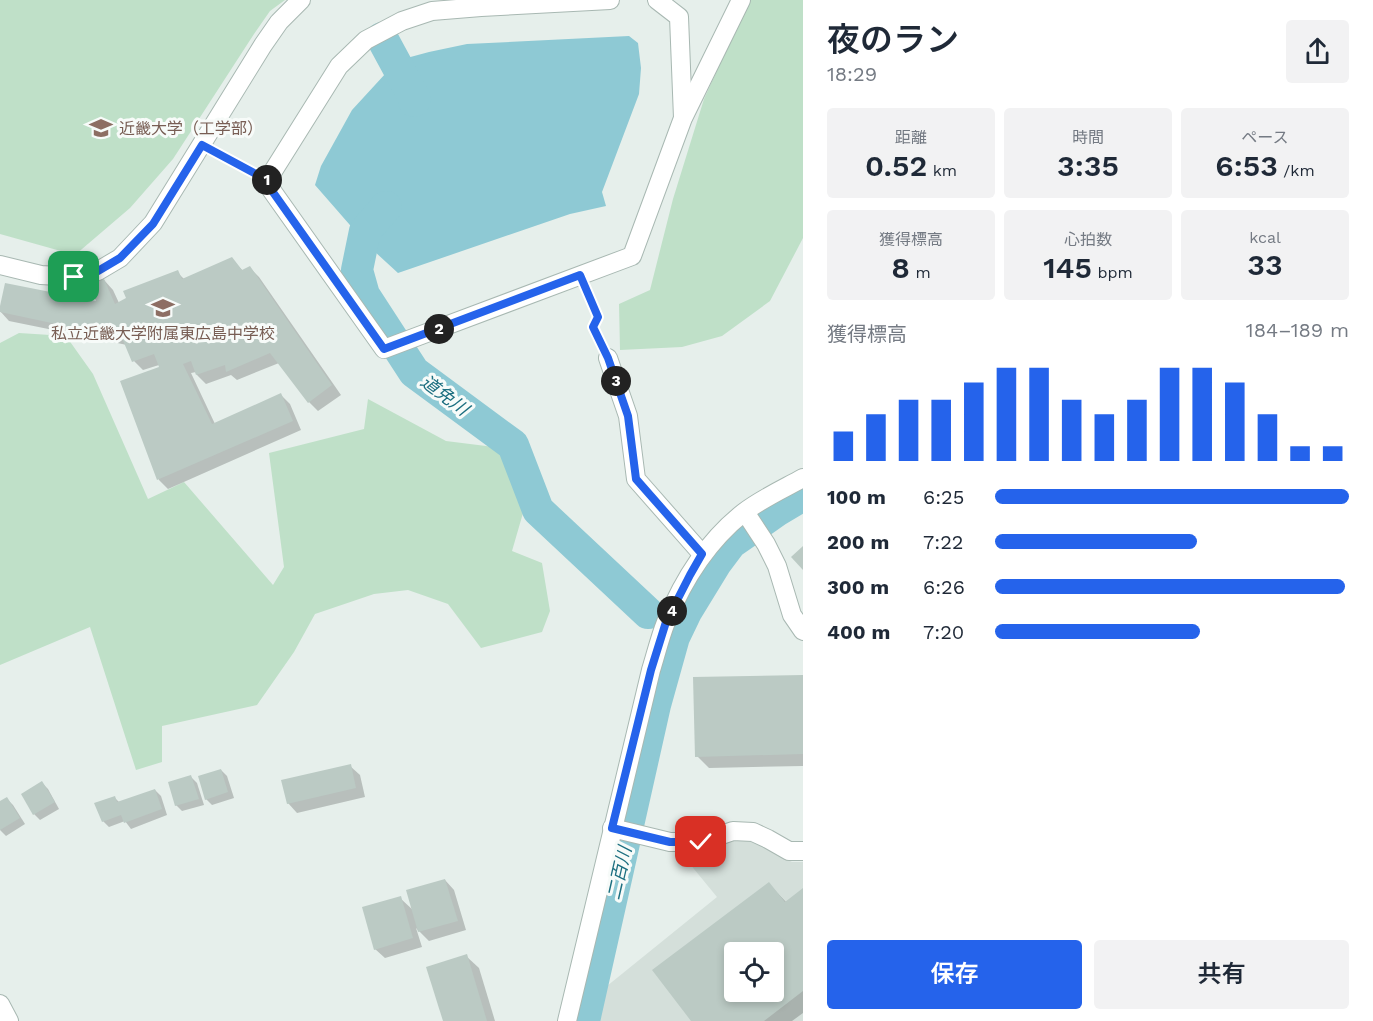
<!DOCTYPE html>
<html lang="ja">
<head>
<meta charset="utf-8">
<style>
  :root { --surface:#fff; --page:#f2f2f3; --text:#1f2937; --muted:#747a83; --accent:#2563eb }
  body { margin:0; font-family:"Work Sans","Noto Sans JP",sans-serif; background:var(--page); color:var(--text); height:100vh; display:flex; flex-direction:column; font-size:22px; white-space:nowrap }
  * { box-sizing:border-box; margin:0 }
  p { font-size:20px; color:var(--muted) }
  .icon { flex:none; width:33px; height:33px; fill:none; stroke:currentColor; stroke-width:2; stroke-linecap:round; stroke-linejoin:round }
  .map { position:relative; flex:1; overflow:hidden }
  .side { display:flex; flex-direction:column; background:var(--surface); width:570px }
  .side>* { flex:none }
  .buttons { position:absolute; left:724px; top:942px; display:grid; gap:12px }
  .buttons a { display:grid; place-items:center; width:60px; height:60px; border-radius:6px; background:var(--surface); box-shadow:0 3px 9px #0003; font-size:30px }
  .pin { position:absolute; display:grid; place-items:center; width:51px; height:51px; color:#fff; margin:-26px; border-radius:12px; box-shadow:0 3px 9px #0006 }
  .km { position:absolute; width:30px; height:30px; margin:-15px; border-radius:50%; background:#222; color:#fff; font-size:16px; line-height:30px; text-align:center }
  .round { display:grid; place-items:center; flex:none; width:63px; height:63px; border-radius:6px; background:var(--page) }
  .headline { display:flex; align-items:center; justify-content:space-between; height:102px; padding:0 24px }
  h1 { font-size:33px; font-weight:600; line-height:45px }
  .figures { display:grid; grid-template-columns:repeat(3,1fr); gap:9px; height:102px; padding:6px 24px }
  .figures div { display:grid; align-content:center; border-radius:6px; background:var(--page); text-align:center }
  .figures b { font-size:30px; font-weight:600 }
  .figures small { font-size:16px; font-weight:400 }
  .figures p { font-size:16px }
  .chart { height:168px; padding:12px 24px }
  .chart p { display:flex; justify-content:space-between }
  .chart svg { width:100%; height:108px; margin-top:6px; stroke:var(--accent); stroke-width:6 }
  .action { display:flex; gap:12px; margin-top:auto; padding:12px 24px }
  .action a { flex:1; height:69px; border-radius:6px; background:var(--accent); color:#fff; font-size:24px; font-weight:600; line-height:69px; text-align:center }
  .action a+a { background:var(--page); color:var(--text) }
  ul { padding:0 24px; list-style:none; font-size:20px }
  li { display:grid; grid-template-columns:96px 72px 1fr; align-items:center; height:45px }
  li i { height:15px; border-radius:8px; background:var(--accent) }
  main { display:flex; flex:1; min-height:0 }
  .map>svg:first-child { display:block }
</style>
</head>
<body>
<main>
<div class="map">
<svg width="803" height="1021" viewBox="0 0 803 1021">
  <rect width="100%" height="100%" fill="#e6efeb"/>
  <path fill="#d4dfda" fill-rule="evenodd" d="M738 840 753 841 792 862H803V1021H596L607 986 717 897 680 852ZM735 952H774V992H735Z"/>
  <g fill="#bfe0c8">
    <polygon points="0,0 285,0 270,11 254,34 173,159 130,208 75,255 0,234"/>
    <polygon points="749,0 803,0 803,238 770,301 722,336 682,347 620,350 619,304 650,290 673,199 704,99"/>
    <polygon points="19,333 66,336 93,374 148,499 184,482 273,585 284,567 269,453 364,429 368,399 446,441 511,449 523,513 512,551 542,563 550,611 542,632 481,648 448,604 408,590 374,594 315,614 294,652 257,705 162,726 162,762 136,770 90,627 0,665 0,343"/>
  </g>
  <polygon fill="#8ec9d4" points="629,36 638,43 641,68 639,94 602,192 606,206 570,214 398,273 374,251 374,243 363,240 315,185 321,166 352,110 386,73 403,59 429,52 467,44"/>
  <g fill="#0003" fill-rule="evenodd">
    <polygon points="232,259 243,271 250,268 259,277 341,395 318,411 309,402 279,363 237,380 231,375 206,384 197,375 196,372 191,373 215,424 281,395 290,404 301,430 168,489 159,480 122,382 160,368 159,365 143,370 134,361 127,345 9,321 0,311 98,303 104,280 113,290 119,303 177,272 185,280"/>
    <polygon points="803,676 803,766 709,768 697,756"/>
    <polygon points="350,766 360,775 365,797 297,813 288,803"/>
    <polygon points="221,770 227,776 234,798 212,805 206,799"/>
    <polygon points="191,777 197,783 204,805 182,811 176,805"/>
    <polygon points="42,783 48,789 59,809 40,820 34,814"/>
    <polygon points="155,790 161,796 167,815 131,829 125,821 109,827 103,821 114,797 120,803"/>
    <polygon points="7,799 13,805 25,824 6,836 0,830 0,803"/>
    <polygon points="445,880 454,890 466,930 429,941 416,928 422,947 385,958 375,949 400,898 414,911"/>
    <path d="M769 884 786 902 803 890V1013L792 1021H693ZM735 952H774V992H735Z"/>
    <polygon points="466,956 479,968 495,1021 445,1021"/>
  </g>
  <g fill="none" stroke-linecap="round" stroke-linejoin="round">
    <g stroke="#8ec9d4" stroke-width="32">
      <polyline points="382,38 415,99 414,101"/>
      <polyline points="386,207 365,231 357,270 364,295 414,372 513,445 538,510 648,613"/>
      <polyline points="584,1021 655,705 674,637 686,612 716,563 731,543 778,510 803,495"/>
    </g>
  </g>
  <g fill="#bbcac4" fill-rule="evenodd">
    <polygon points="232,257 242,270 250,266 332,385 308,403 270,353 226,372 225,365 196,375 191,361 183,364 212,424 281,393 293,421 157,480 120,381 159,367 154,354 132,362 122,338 0,312 0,306 5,283 96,301 89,285 104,279 115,304 126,298 123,291 178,270 182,279"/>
    <polygon points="803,546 803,570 791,557"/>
    <polygon points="803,675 803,754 695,757 693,677"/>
    <polygon points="351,764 356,788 287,804 281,780"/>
    <polygon points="221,769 228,792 205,800 198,776"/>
    <polygon points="191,775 199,799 175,806 168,782"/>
    <polygon points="42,781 55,802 33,815 21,794"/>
    <polygon points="155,789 162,809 124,823 121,815 102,822 94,803 115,796 117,802"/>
    <polygon points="7,797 20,818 0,830 0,801"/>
    <polygon points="445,879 458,921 418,932 406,890"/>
    <path d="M769 882 785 902 803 888V991L764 1021H691L652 970ZM735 952H774V992H735Z"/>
    <polygon points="401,896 413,938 374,950 362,907"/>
    <polygon points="467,954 487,1021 443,1021 426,967"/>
  </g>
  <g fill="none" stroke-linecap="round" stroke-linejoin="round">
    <g stroke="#a8b8b2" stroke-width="20">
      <g id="minor">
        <polyline points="610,0 481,7 432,11 402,21 366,40 339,66 270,176 269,181 270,188 384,349 632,256 683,118 679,17 657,0"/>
        <polyline points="684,116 741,0"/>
        <polyline points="0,265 41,275 74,277 98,271 120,258 153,223 263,45 279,22 301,0"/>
        <polyline points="608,358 628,416 636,479 702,554"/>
        <polyline points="745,512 766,544 777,566 792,615 803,631"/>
        <polyline points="612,828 670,842 701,842 733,831 753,832 768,839 789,851 803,851"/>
        <polyline points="0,1004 9,1021"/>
        <path d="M567 1021 651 670C656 654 660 637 666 622 683 580 708 541 743 513 761 499 783 489 803 478"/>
      </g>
    </g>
    <g stroke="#86b3a5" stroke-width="3" stroke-dasharray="3 4.5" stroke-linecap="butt">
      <polyline points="217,153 253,173"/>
      <polyline points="587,291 598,317 593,327 601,342"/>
    </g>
    <use href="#minor" stroke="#fff" stroke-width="18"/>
  </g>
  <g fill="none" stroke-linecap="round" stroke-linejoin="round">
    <g stroke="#fff" stroke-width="12">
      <polyline id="route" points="74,277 98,271 120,258 153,224 202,145 269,181 270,188 384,349 580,275 598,317 593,327 608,358 628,416 636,479 702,554 690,575 666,622 651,670 612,828 670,842 701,842"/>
    </g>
    <use href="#route" stroke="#2563eb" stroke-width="8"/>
  </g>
  <defs>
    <g id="university-bare" transform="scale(1.8)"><path d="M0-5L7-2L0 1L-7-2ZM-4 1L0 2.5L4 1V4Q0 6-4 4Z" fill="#8d6e63" stroke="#f7fbf9" stroke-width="2.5" paint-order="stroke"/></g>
    <g id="school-bare" transform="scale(1.8)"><path d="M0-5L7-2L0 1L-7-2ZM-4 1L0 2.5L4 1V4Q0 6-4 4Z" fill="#8d6e63" stroke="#f7fbf9" stroke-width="2.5" paint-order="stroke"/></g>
  </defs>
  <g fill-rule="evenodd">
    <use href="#university-bare" x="101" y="128"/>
    <use href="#school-bare" x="163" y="308"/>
  </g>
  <g text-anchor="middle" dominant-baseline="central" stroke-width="6" stroke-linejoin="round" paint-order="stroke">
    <g font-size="16" fill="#785e54" stroke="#f7fbf9" text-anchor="start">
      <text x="119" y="128">近畿大学（工学部）</text>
      <text x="163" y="333" text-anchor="middle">私立近畿大学附属東広島中学校</text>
    </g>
    <g font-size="18" font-style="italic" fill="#1c6f80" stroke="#f7fbf9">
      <text transform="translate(445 395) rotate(37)">道免川</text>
      <text transform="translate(619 873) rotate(-77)">二百川</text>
    </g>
  </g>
</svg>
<div class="buttons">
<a><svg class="icon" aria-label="locate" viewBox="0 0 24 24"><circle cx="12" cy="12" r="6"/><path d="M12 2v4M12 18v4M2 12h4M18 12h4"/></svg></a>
</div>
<div class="pin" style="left:74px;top:277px;background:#1e9e55"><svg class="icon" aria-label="arrive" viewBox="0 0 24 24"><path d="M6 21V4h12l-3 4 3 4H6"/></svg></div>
<div class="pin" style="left:701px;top:842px;background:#d93025"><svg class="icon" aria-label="check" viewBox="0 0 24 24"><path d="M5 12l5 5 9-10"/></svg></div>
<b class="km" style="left:267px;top:180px">1</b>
<b class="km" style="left:439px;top:329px">2</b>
<b class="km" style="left:616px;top:381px">3</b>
<b class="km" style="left:672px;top:611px">4</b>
</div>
<section class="side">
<div class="headline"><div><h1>夜のラン</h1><p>18:29</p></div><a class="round"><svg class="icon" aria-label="share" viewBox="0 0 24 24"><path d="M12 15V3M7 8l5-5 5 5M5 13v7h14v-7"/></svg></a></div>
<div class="figures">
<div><p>距離</p><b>0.52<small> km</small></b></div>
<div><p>時間</p><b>3:35</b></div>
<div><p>ペース</p><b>6:53<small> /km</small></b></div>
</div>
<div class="figures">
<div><p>獲得標高</p><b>8<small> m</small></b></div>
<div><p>心拍数</p><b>145<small> bpm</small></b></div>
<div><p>kcal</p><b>33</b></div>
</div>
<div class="chart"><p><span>獲得標高</span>184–189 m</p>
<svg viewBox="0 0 160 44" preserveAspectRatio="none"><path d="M5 44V32M15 44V25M25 44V19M35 44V19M45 44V12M55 44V6M65 44V6M75 44V19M85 44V25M95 44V19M105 44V6M115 44V6M125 44V12M135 44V25M145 44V38M155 44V38"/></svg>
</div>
<ul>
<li><b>100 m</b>6:25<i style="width:100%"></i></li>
<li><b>200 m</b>7:22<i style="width:57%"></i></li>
<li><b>300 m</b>6:26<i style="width:99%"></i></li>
<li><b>400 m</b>7:20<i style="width:58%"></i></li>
</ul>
<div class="action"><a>保存</a><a>共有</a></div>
</section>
</main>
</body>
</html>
